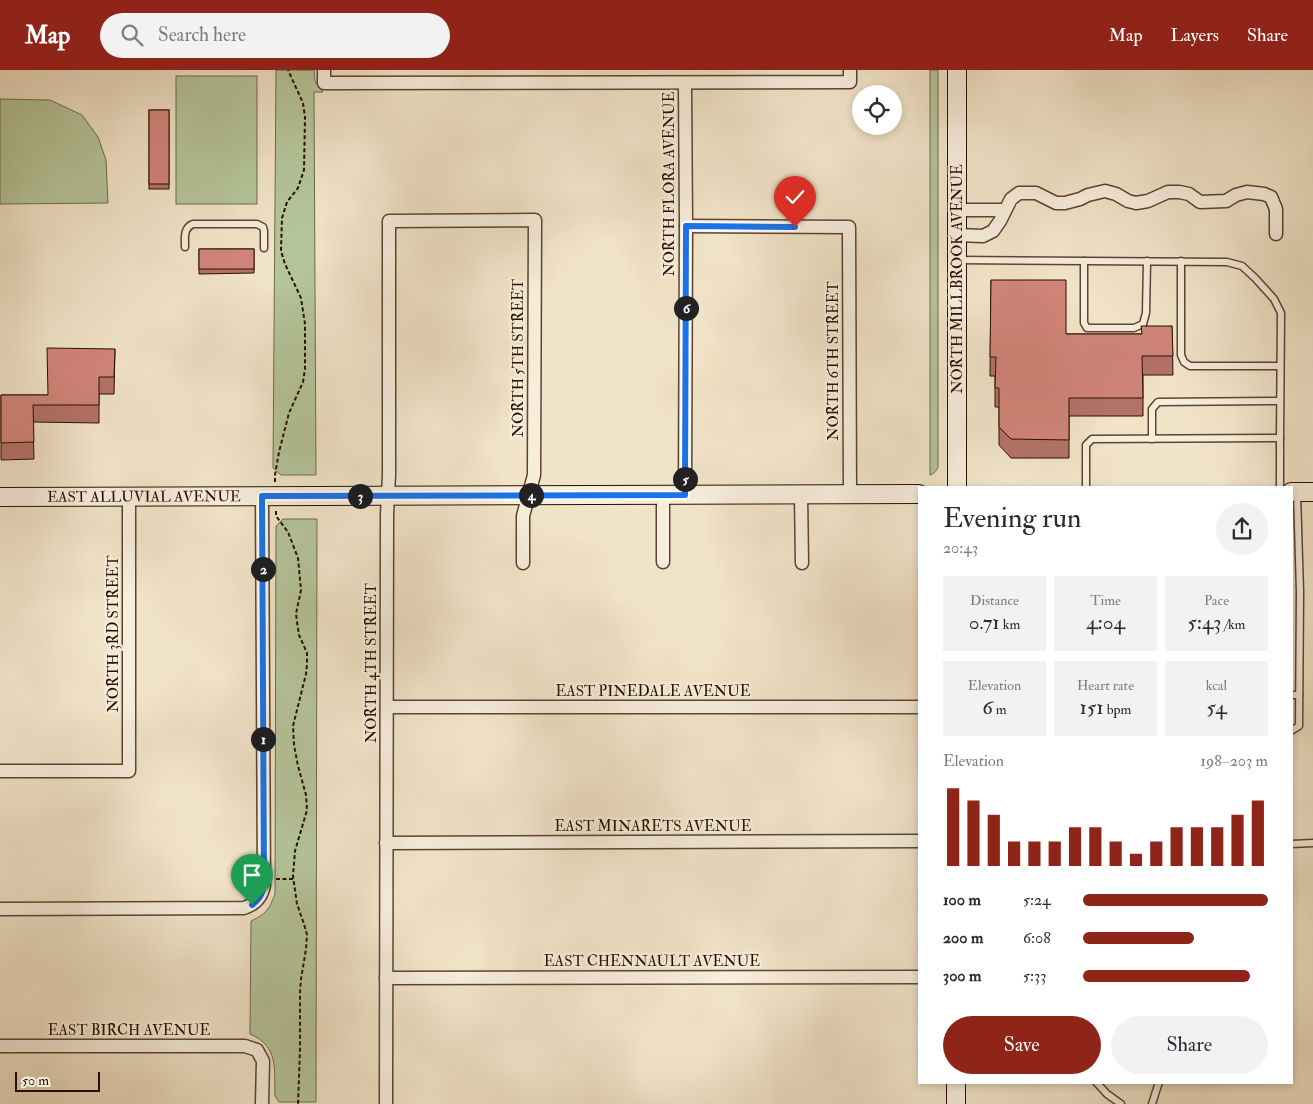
<!DOCTYPE html>
<html lang="en">
<head>
<meta charset="utf-8">
<style>
  :root { --surface:#fff; --page:#f2f2f3; --text:#2b2b33; --muted:#7c7c81; --accent:#8f2418 }
  body { margin:0; font-family:"IM FELL Double Pica",serif; background:var(--page); color:var(--text); height:100vh; display:flex; flex-direction:column; font-size:19px; white-space:nowrap }
  * { box-sizing:border-box; margin:0 }
  p { font-size:16px; color:var(--muted) }
  .icon { flex:none; width:28px; height:28px; fill:none; stroke:currentColor; stroke-width:2; stroke-linecap:round; stroke-linejoin:round }
  .map { position:relative; flex:1; overflow:hidden }
  .side { position:absolute; left:918px; top:416px; width:375px; height:598px; display:flex; flex-direction:column; background:var(--surface); border-radius:0px; box-shadow:0 2px 8px #0003 }
  .side>* { flex:none }
  .fabs { position:absolute; left:852px; top:15px; display:grid; gap:10px }
  .fabs a { display:grid; place-items:center; width:50px; height:50px; border-radius:50%; background:var(--surface); box-shadow:0 2px 8px #0003; font-size:25px }
  .scale { position:absolute; left:15px; bottom:12px; width:85px; box-sizing:border-box; padding-left:5px; border:2px solid #290f00; border-top:0; font-size:14px; line-height:18px; white-space:nowrap; color:#290f00; -webkit-text-stroke:4px #f6eddb; paint-order:stroke }
  .pin { position:absolute; display:grid; place-items:center; width:42px; height:42px; color:#fff; margin:-51px -21px; border-radius:50% 50% 50% 0; rotate:-45deg; box-shadow:0 0 5px #0007 }
  .pin .icon { rotate:45deg }
  .km { position:absolute; width:25px; height:25px; margin:-12px; border-radius:50%; background:#222; color:#fff; font-size:14px; line-height:25px; text-align:center }
  .round { display:grid; place-items:center; flex:none; width:52px; height:52px; border-radius:26px; background:var(--page) }
  .headline { display:flex; align-items:center; justify-content:space-between; height:85px; padding:0 25px }
  h1 { font-size:28px; font-weight:600; line-height:38px }
  .stats { display:grid; grid-template-columns:repeat(3,1fr); gap:8px; height:85px; padding:5px 25px }
  .stats div { display:grid; align-content:center; border-radius:0px; background:var(--page); text-align:center }
  .stats b { font-size:21px; font-weight:600 }
  .stats small { font-size:14px; font-weight:400 }
  .stats p { font-size:14px }
  .chart { height:140px; padding:10px 25px }
  .chart p { display:flex; justify-content:space-between }
  .chart svg { width:100%; height:90px; margin-top:5px; stroke:var(--accent); stroke-width:6 }
  .button { display:flex; gap:10px; margin-top:auto; padding:10px 25px }
  .button a { flex:1; height:58px; border-radius:30px; background:var(--accent); color:#fff; font-size:20px; font-weight:600; line-height:58px; text-align:center }
  .button a+a { background:var(--page); color:var(--text) }
  ul { padding:0 25px; list-style:none; font-size:16px }
  li { display:grid; grid-template-columns:80px 60px 1fr; align-items:center; height:38px }
  li i { height:12px; border-radius:6px; background:var(--accent) }
  header { display:flex; align-items:center; gap:30px; box-sizing:border-box; height:70px; padding:0 25px; background:var(--accent); color:#fff }
  header strong { font-size:24px }
  nav { display:flex; gap:28px; margin-inline-start:auto; font-size:18px }
  .search { width:350px; height:45px; background:var(--page); display:flex; align-items:center; gap:12px; box-sizing:border-box; padding:0 18px; border-radius:28px; color:var(--muted); font-size:19px }
  .map>svg:first-child { display:block }
</style>
</head>
<body>
<header>
<strong>Map</strong>
<div class="search"><svg class="icon" aria-label="search" viewBox="0 0 24 24"><circle cx="10" cy="10" r="6"/><path d="M15 15l6 6"/></svg>Search here</div>
<nav><a>Map</a><a>Layers</a><a>Share</a></nav>
</header>
<div class="map">
<svg width="1313" height="1034" viewBox="0 0 1313 1034">
  <rect width="100%" height="100%" fill="#f1e3c8"/>
  <filter id="stains"><feTurbulence type="fractalNoise" baseFrequency=".004" numOctaves="4"/><feColorMatrix values="0 0 0 0 .2 0 0 0 0 .09 0 0 0 0 .02 0 0 0 .5 -.17"/></filter>
  <radialGradient id="worn" r=".72"><stop offset=".6" stop-color="#630" stop-opacity="0"/><stop offset="1" stop-color="#630" stop-opacity=".3"/></radialGradient>
  <g fill="#b5c59a" stroke="#6f6a4d">
    <polygon points="276,0 314,0 315,11 323,22 314,22 316,405 281,405 273,398"/>
    <path d="M930 0H938V396C937 401 935 403 930 405Z"/>
    <rect x="176" y="6" width="81" height="128"/>
    <polygon points="0,29 50,30 82,45 98,67 106,90 108,133 0,134"/>
    <path d="M283 449H317L316 1032H279L275 1026C274 1000 279 976 250 964L251 851C266 844 269 840 275 824L276 456Z"/>
  </g>
  <g fill="none" stroke-linecap="round" stroke-linejoin="round">
    <g stroke="#5b4432" stroke-width="9">
      <g id="lane">
        <path d="M185 177C185 168 183 158 193 154H257L263 157 264 161V178"/>
        <polyline points="957,190 1227,192 1242,196 1255,208 1274,229 1281,243 1280,368"/>
        <polyline points="1084,191 1084,253 1087,258 1134,258 1143,254 1146,243 1147,191"/>
        <polyline points="1181,191 1181,285 1184,292 1190,296 1280,296"/>
        <polyline points="1152,369 1152,339 1158,332 1280,331"/>
        <polyline points="1086,418 1086,375 1092,369 1280,368 1280,418"/>
        <polyline points="1291,625 1299,625"/>
        <polyline points="1291,661 1299,656 1300,522 1297,424"/>
        <polyline points="1291,774 1313,773"/>
        <polyline points="1096,1012 1107,1024 1121,1034"/>
        <polyline points="1152,1034 1159,1012"/>
      </g>
    </g>
    <g stroke="#5b4432" stroke-width="15">
      <g id="street">
        <polyline points="324,0 324,13 850,12 850,0"/>
        <polyline points="957,140 1005,140"/>
        <polyline points="686,156 849,157 850,424"/>
        <polyline points="957,165 983,166 993,161 1000,151 1011,129 1019,123 1036,123 1056,133 1065,133 1080,129 1088,125 1105,121 1116,124 1128,131 1136,133 1148,131 1168,122 1179,122 1189,124 1200,132 1226,131 1236,125 1247,122 1264,124 1271,127 1276,139 1276,164"/>
        <polyline points="663,425 663,492"/>
        <polyline points="685,425 686,156 685,13"/>
        <polyline points="801,425 802,493"/>
        <polyline points="387,637 919,637"/>
        <polyline points="0,701 129,701 129,426"/>
        <polyline points="386,773 919,771"/>
        <path d="M0 839 244 838C256 834 262 827 264 815L262 426"/>
        <polyline points="386,908 919,907"/>
        <polyline points="0,976 245,976 257,980 263,991 262,1034"/>
        <polyline points="386,1034 387,445 389,405 389,151 535,150 534,405 523,446 523,493"/>
      </g>
    </g>
    <g stroke="#290f00" stroke-width="20">
      <g id="secondary">
        <polyline points="957,0 957,418"/>
        <polyline points="1291,422 1313,422"/>
        <path id="s1" d="M0 427 919 424"/>
        <polyline points="956,1034 956,1012"/>
      </g>
    </g>
    <g stroke="#290f00" stroke-width="2" stroke-dasharray="4 2.5" stroke-linecap="butt">
      <polyline points="275,412 275,405 279,382 289,343 303,312 305,299 305,254 301,228 285,194 281,181 282,148 287,132 298,118 304,100 305,47 303,33 288,0"/>
      <polyline points="276,441 276,446 288,462 298,488 301,520 296,544 297,552 299,565 307,583 307,594 306,604 293,656 294,675 298,696 306,725 307,740 295,781 293,806 297,834 304,854 307,865 306,879 301,909 300,923 300,980 298,1034"/>
      <polyline points="276,809 294,809"/>
    </g>
    <use href="#lane" stroke="#f6eddb" stroke-width="6"/>
    <use href="#street" stroke="#f6eddb" stroke-width="12"/>
    <use href="#secondary" stroke="#f6eddb" stroke-width="18"/>
  </g>
  <g fill="#b47269" stroke="#290f00">
    <rect x="149" y="40" width="20" height="79"/>
    <polygon points="199,179 254,179 254,203 199,204"/>
    <polygon points="991,210 1066,264 1141,264 1172,256 1173,305 1143,305 1143,346 1069,346 1069,388 1011,388 999,375 999,337 995,337 995,306 990,306"/>
    <polygon points="115,279 114,324 99,324 99,353 33,352 34,389 1,390 1,325 48,325"/>
    <rect x="1291" y="570" width="1" height="36"/>
  </g>
  <g fill="#d1857a" stroke="#290f00">
    <rect x="149" y="40" width="20" height="74"/>
    <rect x="199" y="179" width="55" height="20"/>
    <polygon points="991,210 1066,210 1066,264 1142,264 1141,256 1172,256 1173,286 1142,286 1143,328 1069,328 1069,370 1011,369 999,357 999,318 995,318 996,287 990,287"/>
    <polygon points="47,278 115,279 114,307 99,307 99,335 33,335 34,372 1,373 1,325 48,325"/>
    <rect x="1291" y="570" width="1" height="22"/>
  </g>
  <g fill="none" stroke-linecap="round" stroke-linejoin="round">
    <g stroke="#fff" stroke-width="10">
      <path id="route" d="M252 835C259 830 263 824 264 815L262 426 685 425 686 156 795 157"/>
    </g>
    <use href="#route" stroke="#1a73e8" stroke-width="6"/>
  </g>
  <g text-anchor="middle" dominant-baseline="central" stroke-width="4.5" stroke-linejoin="round" paint-order="stroke">
    <g font-size="15" fill="#290f00" stroke="#f6eddb">
      <text transform="translate(669 114) rotate(-90)">NORTH FLORA AVENUE</text>
      <text transform="translate(957 209) rotate(-90)">NORTH MILLBROOK AVENUE</text>
      <text transform="translate(518 288) rotate(-90)">NORTH 5TH STREET</text>
      <text transform="translate(833 291) rotate(-90)">NORTH 6TH STREET</text>
      <text stroke="none"><textPath href="#s1" startOffset="144">EAST ALLUVIAL AVENUE</textPath></text>
      <text transform="translate(113 564) rotate(-90)">NORTH 3RD STREET</text>
      <text transform="translate(371 593) rotate(-90)">NORTH 4TH STREET</text>
      <text x="653" y="621">EAST PINEDALE AVENUE</text>
      <text x="653" y="756">EAST MINARETS AVENUE</text>
      <text x="652" y="891">EAST CHENNAULT AVENUE</text>
      <text x="129" y="960">EAST BIRCH AVENUE</text>
    </g>
  </g>
  <rect width="100%" height="100%" filter="url(#stains)"/>
  <rect width="100%" height="100%" fill="url(#worn)"/>
</svg>
<div class="fabs">
<a><svg class="icon" aria-label="locate" viewBox="0 0 24 24"><circle cx="12" cy="12" r="6"/><path d="M12 2v4M12 18v4M2 12h4M18 12h4"/></svg></a>
</div>
<div class="scale">50 m</div>
<div class="pin" style="left:252px;top:835px;background:#1e9e55"><svg class="icon" aria-label="arrive" viewBox="0 0 24 24"><path d="M6 21V4h12l-3 4 3 4H6"/></svg></div>
<div class="pin" style="left:795px;top:157px;background:#d93025"><svg class="icon" aria-label="check" viewBox="0 0 24 24"><path d="M5 12l5 5 9-10"/></svg></div>
<b class="km" style="left:263px;top:669px">1</b>
<b class="km" style="left:263px;top:499px">2</b>
<b class="km" style="left:360px;top:426px">3</b>
<b class="km" style="left:531px;top:425px">4</b>
<b class="km" style="left:685px;top:409px">5</b>
<b class="km" style="left:686px;top:238px">6</b>
<section class="side">
<div class="headline"><div><h1>Evening run</h1><p>20:43</p></div><a class="round"><svg class="icon" aria-label="share" viewBox="0 0 24 24"><path d="M12 15V3M7 8l5-5 5 5M5 13v7h14v-7"/></svg></a></div>
<div class="stats">
<div><p>Distance</p><b>0.71<small> km</small></b></div>
<div><p>Time</p><b>4:04</b></div>
<div><p>Pace</p><b>5:43<small> /km</small></b></div>
</div>
<div class="stats">
<div><p>Elevation</p><b>6<small> m</small></b></div>
<div><p>Heart rate</p><b>151<small> bpm</small></b></div>
<div><p>kcal</p><b>54</b></div>
</div>
<div class="chart"><p><span>Elevation</span>198–203 m</p>
<svg viewBox="0 0 160 44" preserveAspectRatio="none"><path d="M5 44V6M15 44V12M25 44V19M35 44V32M45 44V32M55 44V32M65 44V25M75 44V25M85 44V32M95 44V38M105 44V32M115 44V25M125 44V25M135 44V25M145 44V19M155 44V12"/></svg>
</div>
<ul>
<li><b>100 m</b>5:24<i style="width:100%"></i></li>
<li><b>200 m</b>6:08<i style="width:60%"></i></li>
<li><b>300 m</b>5:33<i style="width:90%"></i></li>
</ul>
<div class="button"><a>Save</a><a>Share</a></div>
</section>
</div>
</body>
</html>
